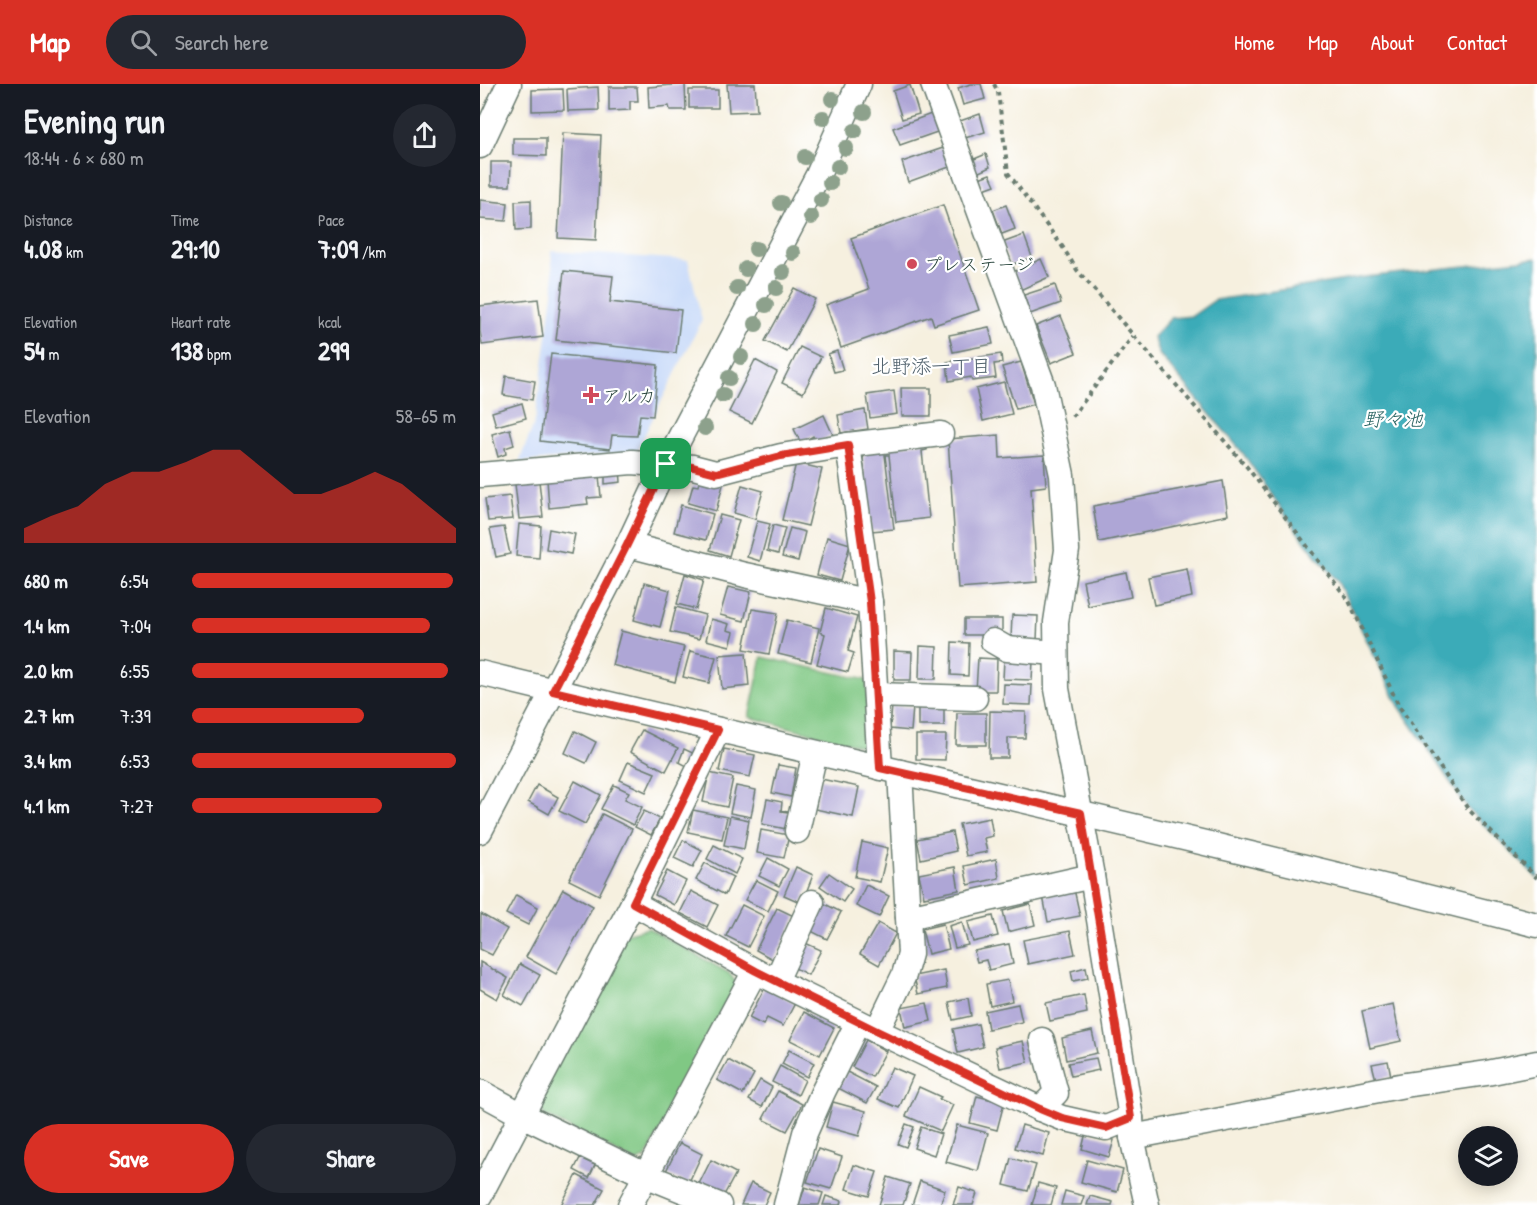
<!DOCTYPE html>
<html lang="en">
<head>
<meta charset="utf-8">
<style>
  :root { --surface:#171b24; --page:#242831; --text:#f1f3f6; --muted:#9ea1a6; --accent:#d93025 }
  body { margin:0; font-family:"Patrick Hand","Klee One",sans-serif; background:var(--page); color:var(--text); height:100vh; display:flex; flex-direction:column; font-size:22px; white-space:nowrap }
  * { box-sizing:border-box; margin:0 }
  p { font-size:20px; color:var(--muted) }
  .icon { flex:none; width:33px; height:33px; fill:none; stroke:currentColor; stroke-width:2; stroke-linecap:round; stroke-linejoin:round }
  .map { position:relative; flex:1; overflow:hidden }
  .details { display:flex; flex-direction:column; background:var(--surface); width:480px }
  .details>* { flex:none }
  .fabs { position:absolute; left:978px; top:1042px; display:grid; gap:12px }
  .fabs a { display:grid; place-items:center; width:60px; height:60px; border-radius:50%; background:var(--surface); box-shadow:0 3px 15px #0003; font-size:30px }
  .pin { position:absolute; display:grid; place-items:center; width:51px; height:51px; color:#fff; margin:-26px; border-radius:12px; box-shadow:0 3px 9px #0006 }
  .round { display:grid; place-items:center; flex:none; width:63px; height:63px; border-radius:32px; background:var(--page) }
  .overview { display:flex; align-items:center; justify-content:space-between; height:102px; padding:0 24px }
  h1 { font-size:33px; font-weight:700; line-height:45px }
  .stats { display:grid; grid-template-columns:repeat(3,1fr); gap:9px; height:102px; padding:6px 24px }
  .stats div { display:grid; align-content:center }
  .stats b { font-size:26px; font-weight:700 }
  .stats small { font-size:16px; font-weight:400 }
  .stats p { font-size:16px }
  .chart { height:168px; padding:12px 24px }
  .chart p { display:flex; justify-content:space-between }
  .chart svg { width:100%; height:108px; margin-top:6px; fill:var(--accent); opacity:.7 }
  .primary-button { display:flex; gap:12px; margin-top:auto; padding:12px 24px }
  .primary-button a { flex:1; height:69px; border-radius:36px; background:var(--accent); color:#fff; font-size:24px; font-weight:700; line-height:69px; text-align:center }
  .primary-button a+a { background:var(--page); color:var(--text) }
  ul { padding:0 24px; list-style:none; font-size:20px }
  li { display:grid; grid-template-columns:96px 72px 1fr; align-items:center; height:45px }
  li i { height:15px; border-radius:8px; background:var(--accent) }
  header { display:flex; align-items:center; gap:36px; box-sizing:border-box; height:84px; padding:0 30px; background:var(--accent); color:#fff }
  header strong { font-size:28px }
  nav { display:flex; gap:33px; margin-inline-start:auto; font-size:21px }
  .search { width:420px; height:54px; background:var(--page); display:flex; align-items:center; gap:15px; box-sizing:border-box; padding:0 21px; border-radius:33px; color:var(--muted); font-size:22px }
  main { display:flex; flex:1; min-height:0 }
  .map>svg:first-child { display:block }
</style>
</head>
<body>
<header>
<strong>Map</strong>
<div class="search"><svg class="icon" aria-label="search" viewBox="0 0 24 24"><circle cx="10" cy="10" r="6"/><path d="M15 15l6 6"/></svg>Search here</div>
<nav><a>Home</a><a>Map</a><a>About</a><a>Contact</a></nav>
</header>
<main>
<section class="details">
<div class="overview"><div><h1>Evening run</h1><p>18:44 · 6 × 680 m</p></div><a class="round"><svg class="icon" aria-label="share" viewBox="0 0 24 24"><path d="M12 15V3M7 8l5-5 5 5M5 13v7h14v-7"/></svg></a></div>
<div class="stats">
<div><p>Distance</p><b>4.08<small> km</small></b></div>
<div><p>Time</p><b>29:10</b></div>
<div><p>Pace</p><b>7:09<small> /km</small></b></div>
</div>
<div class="stats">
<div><p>Elevation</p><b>54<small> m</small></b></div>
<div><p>Heart rate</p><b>138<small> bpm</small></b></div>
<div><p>kcal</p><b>299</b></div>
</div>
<div class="chart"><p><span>Elevation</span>58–65 m</p>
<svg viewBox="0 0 160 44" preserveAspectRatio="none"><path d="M0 44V38L10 33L20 29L30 20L40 15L50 15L60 11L70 6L80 6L90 15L100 24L110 24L120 20L130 15L140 20L150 29L160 38V44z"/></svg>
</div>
<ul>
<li><b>680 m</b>6:54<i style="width:99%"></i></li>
<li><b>1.4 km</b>7:04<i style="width:90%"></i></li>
<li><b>2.0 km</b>6:55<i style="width:97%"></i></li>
<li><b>2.7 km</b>7:39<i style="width:65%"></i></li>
<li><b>3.4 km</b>6:53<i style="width:100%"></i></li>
<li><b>4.1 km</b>7:27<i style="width:72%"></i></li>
</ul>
<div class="primary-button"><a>Save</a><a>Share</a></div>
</section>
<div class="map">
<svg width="1057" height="1121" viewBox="0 0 1057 1121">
  <rect width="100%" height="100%" fill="#fff"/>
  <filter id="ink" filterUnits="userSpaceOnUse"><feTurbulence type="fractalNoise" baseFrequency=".0167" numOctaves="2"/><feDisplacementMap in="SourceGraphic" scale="12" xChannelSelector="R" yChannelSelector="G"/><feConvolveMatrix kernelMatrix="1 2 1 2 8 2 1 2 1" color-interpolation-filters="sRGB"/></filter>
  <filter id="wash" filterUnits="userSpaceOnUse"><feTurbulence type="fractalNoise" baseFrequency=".008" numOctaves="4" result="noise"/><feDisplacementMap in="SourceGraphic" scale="24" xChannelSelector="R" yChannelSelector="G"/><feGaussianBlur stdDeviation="1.35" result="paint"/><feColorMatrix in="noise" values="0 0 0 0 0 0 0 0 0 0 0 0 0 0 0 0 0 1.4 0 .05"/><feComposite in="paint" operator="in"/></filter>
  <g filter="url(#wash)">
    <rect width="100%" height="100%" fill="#f6f0df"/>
    <polygon fill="#cbdcf9" points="71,167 208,176 222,236 156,368 39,378 55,337 74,203"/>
    <g fill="#80c884" stroke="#50825c" stroke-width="1.5">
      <polygon points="282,573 387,596 389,664 269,633"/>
      <polygon points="168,844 249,889 257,900 166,1074 155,1078 64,1031 57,1015 144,850"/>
    </g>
    <polygon fill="#3babb8" stroke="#2d7476" stroke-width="1.5" points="1057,174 1057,794 988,725 919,622 858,498 819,450 762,368 679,270 673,253 691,234 712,232 735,216 885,193"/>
    <g id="blocks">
      <g fill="#aea6d6">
        <polygon points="205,0 206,26 190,26 189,22 169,24 168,3"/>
        <polygon points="247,0 275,0 277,27 249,28"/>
        <polygon points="491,0 501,0 505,15 483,21 478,4"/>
        <polygon points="430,1 439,30 422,35 413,7"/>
        <polygon points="118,3 119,26 88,27 87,5"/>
        <polygon points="129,3 157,3 158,17 150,17 150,26 129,27"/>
        <polygon points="83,5 84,26 52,27 52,6"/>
        <rect x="209" y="6" width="29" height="18"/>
        <polygon points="454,29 460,47 420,61 413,44"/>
        <polygon points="500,30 505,48 485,54 480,37"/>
        <polygon points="83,49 121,51 116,156 78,154"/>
        <polygon points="33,54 66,54 66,72 33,71"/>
        <polygon points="466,63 472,82 428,98 422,78"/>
        <polygon points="506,70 510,83 497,89 492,76"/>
        <polygon points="11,78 31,78 30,102 11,102"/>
        <polygon points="510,90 515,101 504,105 499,94"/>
        <polygon points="0,116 28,119 26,137 0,135"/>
        <polygon points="51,116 51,145 36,146 35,117"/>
        <polygon points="463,121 499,226 454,241 451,232 361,264 346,221 389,205 371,154"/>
        <polygon points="526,121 535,145 522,150 513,126"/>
        <polygon points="544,151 552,173 531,181 522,159"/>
        <polygon points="561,175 569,193 540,206 533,188"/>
        <polygon points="84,187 133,192 130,218 201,226 196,269 76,256"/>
        <polygon points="575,201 581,219 550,230 544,211"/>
        <polygon points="314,204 335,215 307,268 285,257"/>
        <polygon points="58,215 63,253 2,261 0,247 0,222"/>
        <polygon points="581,232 596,269 571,279 556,242"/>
        <polygon points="509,243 513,260 473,268 469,251"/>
        <polygon points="320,263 341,273 323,309 302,299"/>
        <polygon points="357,267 363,286 354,288 348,270"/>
        <polygon points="71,270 178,281 173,332 160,331 157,352 132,351 130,365 60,357"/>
        <polygon points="521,270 522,279 514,280 516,294 492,297 491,293 469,297 467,278"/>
        <polygon points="275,276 297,288 272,339 249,328"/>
        <polygon points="541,278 554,320 536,325 522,283"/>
        <polygon points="26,292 55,297 52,316 23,311"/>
        <polygon points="524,298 532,330 503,337 496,305"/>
        <polygon points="421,304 451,304 451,332 422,332"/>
        <polygon points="414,307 417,330 390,334 387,311"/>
        <polygon points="42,319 46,334 16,342 12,328"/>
        <polygon points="385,326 388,345 361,349 358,331"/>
        <polygon points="344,331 353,351 336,359 333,352 321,359 314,345"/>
        <polygon points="30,345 34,361 25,364 26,370 18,373 12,350"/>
        <polygon points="519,351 520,374 564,371 566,402 551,404 557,498 478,504 468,355"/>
        <polygon points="447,358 447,366 442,367 449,434 416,438 409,371 405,371 414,445 391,447 383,374 388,366"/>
        <polygon points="316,379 342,385 328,442 302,436"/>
        <polygon points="140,385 141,398 125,400 125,386"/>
        <polygon points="119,391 121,413 107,414 108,420 69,424 67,395"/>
        <polygon points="220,395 243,401 236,427 208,419 213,401 218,402"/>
        <polygon points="59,397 63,433 39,435 35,400"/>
        <polygon points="743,397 748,431 619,458 613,422"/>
        <polygon points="262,401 283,407 275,435 254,429"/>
        <polygon points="30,412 33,435 8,437 5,415"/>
        <polygon points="201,421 233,430 226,456 194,448"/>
        <polygon points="240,431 259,436 249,472 230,466"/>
        <polygon points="277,437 290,440 280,477 267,473"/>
        <polygon points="39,440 61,442 59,474 36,472"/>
        <polygon points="293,441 305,444 298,470 287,467"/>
        <polygon points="24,443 30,470 16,473 10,445"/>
        <polygon points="310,444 325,448 318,477 302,473"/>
        <polygon points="69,445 95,450 91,470 66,465"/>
        <polygon points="347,453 370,460 360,497 337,491"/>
        <polygon points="707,485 712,513 674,521 668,493"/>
        <polygon points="646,488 651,513 608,522 603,497"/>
        <polygon points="205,490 224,496 216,525 197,520"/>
        <polygon points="164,499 190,506 180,543 154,536"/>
        <polygon points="248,503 271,508 264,537 240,531"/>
        <polygon points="196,523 225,531 219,555 190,548"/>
        <polygon points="346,524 377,533 368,567 374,569 368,588 337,580 345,550 340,548"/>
        <polygon points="272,525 298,529 289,570 264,565"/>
        <polygon points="532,531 558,532 557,556 531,555"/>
        <polygon points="231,535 249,540 247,546 254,548 250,562 226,556"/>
        <rect x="484" y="535" width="38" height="16"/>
        <polygon points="307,536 339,544 331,578 298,570"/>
        <polygon points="141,547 204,563 195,598 132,581"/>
        <polygon points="472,558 489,559 488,592 471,591"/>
        <polygon points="440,562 457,563 456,595 439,595"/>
        <polygon points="210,567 236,573 229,599 203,593"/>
        <polygon points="414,567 432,568 431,596 414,596"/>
        <polygon points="266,569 269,602 242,605 239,571"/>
        <polygon points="498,574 517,575 516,607 496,607"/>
        <polygon points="524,576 553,577 552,596 523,595"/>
        <polygon points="524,600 552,601 551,621 523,620"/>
        <polygon points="412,622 433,623 431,647 410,645"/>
        <rect x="438" y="623" width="26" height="19"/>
        <polygon points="510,627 546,628 545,654 528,654 528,674 509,674"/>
        <polygon points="477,629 506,629 506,661 476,661"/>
        <polygon points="162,646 198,664 186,687 150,668"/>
        <polygon points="95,647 116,658 106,679 85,669"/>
        <polygon points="436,651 466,651 465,676 436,675"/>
        <polygon points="204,665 217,671 211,684 199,678"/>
        <polygon points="244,665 275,671 270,693 239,687"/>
        <polygon points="148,678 175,689 166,708 140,696"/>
        <polygon points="298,681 316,684 311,713 292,709"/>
        <polygon points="229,689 253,694 247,723 223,718"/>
        <polygon points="341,695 379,703 373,733 335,725"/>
        <polygon points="95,697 121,711 105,740 79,727"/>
        <polygon points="57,701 78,713 69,730 48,718"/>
        <polygon points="134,701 149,708 145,715 162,723 153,741 121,725"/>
        <polygon points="256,702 276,706 271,733 250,729"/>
        <polygon points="287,715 302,718 301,727 315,729 311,746 282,740"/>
        <polygon points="213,726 247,733 242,755 208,748"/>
        <polygon points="164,727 180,735 171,751 155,743"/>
        <polygon points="122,730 152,745 119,811 89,796"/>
        <polygon points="250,732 269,736 264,765 244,761"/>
        <polygon points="510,734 513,752 504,754 507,768 486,772 479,740"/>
        <polygon points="281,746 309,751 304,774 277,769"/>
        <polygon points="472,748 476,767 441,775 437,755"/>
        <polygon points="203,756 222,766 213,783 194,774"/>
        <polygon points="382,758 408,764 400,798 375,793"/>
        <polygon points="234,761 262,775 255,790 227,775"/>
        <polygon points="288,774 308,785 299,802 279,792"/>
        <polygon points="516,775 519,794 488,801 484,782"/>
        <polygon points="225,779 253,793 245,811 216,796"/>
        <polygon points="316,783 333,791 322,819 304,811"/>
        <polygon points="475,783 479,806 444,813 439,790"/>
        <polygon points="187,787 206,797 194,821 175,811"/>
        <polygon points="349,789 372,805 363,818 340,802"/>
        <polygon points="276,796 298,807 288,827 265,816"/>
        <polygon points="386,801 409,812 399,833 376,822"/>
        <polygon points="83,805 113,822 76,890 46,873"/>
        <polygon points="594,805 600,832 568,838 563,812"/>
        <polygon points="211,807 238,821 227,843 200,829"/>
        <polygon points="36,811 58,823 48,841 26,830"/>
        <polygon points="343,819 361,828 347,855 329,846"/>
        <polygon points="550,820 555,841 528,848 523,827"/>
        <polygon points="262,821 284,832 268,863 246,852"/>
        <polygon points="297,824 316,833 294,876 276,866"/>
        <polygon points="1,830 27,845 12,871 0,865"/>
        <polygon points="513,832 518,852 493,858 488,838"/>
        <polygon points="482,838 488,861 475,864 469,842"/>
        <polygon points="398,839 416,849 399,881 380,870"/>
        <polygon points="463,840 469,865 448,870 442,845"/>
        <polygon points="590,847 595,870 548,880 543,856"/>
        <polygon points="323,858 341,866 328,891 311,882"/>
        <polygon points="529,860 533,880 509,886 506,876 497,878 494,867"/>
        <polygon points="0,878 28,894 17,915 0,905"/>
        <polygon points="40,880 60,891 43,922 24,911"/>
        <polygon points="606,883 608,894 593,897 591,887"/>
        <polygon points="464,886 467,904 438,910 434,892"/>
        <polygon points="528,896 532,917 510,922 506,900"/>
        <polygon points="285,903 315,919 303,942 287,934 283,941 269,934"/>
        <polygon points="604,911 607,929 570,937 566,919"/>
        <polygon points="488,914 491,932 473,936 469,918"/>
        <polygon points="447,919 451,937 425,943 421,924"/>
        <polygon points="538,920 542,938 508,945 505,927"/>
        <polygon points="913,920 921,957 890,964 882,927"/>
        <polygon points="324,928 354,944 340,971 310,956"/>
        <polygon points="498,940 503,963 478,969 473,945"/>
        <polygon points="612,947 617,969 586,976 582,954"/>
        <polygon points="386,956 406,967 392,993 372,983"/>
        <polygon points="543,957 548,978 520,984 515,963"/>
        <polygon points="309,966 334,979 327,993 302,980"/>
        <polygon points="616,974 619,986 591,992 588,979"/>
        <polygon points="248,976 274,990 263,1010 237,996"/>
        <polygon points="908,977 911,992 896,996 892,980"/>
        <polygon points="300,982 325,996 318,1011 292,998"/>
        <polygon points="412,983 433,992 419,1024 398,1015"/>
        <polygon points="367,988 396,1003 387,1019 358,1004"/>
        <polygon points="280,996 292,1003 282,1023 269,1016"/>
        <polygon points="439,1003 461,1013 459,1015 473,1021 461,1047 426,1032"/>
        <polygon points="298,1007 322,1020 307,1047 283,1035"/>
        <polygon points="497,1012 524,1019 517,1046 490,1039"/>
        <polygon points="353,1018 386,1027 379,1052 346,1043"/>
        <polygon points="426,1040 434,1043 426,1063 418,1060"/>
        <polygon points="477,1041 508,1049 498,1087 466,1078"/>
        <polygon points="542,1041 569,1049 563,1072 535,1064"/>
        <polygon points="441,1043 461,1050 454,1071 434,1064"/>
        <polygon points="606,1048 634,1056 629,1073 602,1065"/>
        <polygon points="200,1059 222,1070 208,1100 185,1089"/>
        <polygon points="338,1065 362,1073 351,1105 327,1098"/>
        <polygon points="100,1074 115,1081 109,1094 94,1086"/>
        <polygon points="531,1074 556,1081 548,1107 524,1101"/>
        <polygon points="231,1076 256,1089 243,1113 219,1100"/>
        <polygon points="607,1076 643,1086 637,1108 601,1098"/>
        <polygon points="374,1081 397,1088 389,1112 366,1105"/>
        <polygon points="97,1091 124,1105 115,1121 81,1121"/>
        <polygon points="408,1093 430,1100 423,1121 399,1121"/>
        <polygon points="440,1097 465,1106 460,1121 432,1121"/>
        <polygon points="271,1099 290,1108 284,1121 261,1121"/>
        <polygon points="558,1099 576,1104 571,1121 552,1121"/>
        <polygon points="325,1103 343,1109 339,1121 319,1121"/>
        <polygon points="479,1103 497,1109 493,1121 473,1121"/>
        <polygon points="585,1107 604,1112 601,1121 581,1121"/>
        <polygon points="346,1112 362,1117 361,1121 343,1121"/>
        <polygon points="610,1112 633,1118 632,1121 607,1121"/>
      </g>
    </g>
  </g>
  <g filter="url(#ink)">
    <use href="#blocks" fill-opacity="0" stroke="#6a7c70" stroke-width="1.5"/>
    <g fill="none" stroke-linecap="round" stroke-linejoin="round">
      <g stroke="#6a7c70" stroke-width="27">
        <g id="minor">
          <polyline points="453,0 563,301 582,391 587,466 576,538 577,605 612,792 651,1034 652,1053 667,1121"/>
          <polyline points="0,62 29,0"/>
          <polyline points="368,361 461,350"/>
          <polyline points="0,391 152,378 213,383 236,389 301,372 368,361 390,518 265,491 148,461"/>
          <polyline points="390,518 400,684"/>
          <polyline points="513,557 527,565 576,569"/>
          <path d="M0 589C352 675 706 750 1057 841"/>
          <polyline points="396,611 495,614"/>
          <polyline points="0,747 73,607 148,461 186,380 338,91 379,0"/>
          <polyline points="317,747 335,669"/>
          <polyline points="153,819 275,887 397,947 560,1025 582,1034 626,1044 651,1034"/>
          <polyline points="428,833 612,792"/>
          <polyline points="296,897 332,818"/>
          <polyline points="397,947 424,891 430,870 420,688"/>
          <polyline points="0,1008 42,1031 165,1091 239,1121"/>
          <polyline points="560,1025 576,1009 562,956"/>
          <polyline points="652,1053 925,1001 1007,989 1057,979"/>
          <polyline points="0,1111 153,819 238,646"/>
          <polyline points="150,1121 275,887"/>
          <polyline points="306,1121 325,1049 343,1008 378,938"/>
        </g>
      </g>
      <g stroke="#6a7c70" stroke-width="4" stroke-dasharray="4.5 4.5" stroke-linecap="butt">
        <polyline points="514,0 518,8 528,89 582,162 597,186 767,383 869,517 919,622 988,725 1057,794"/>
        <polyline points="592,333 653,252"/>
      </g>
      <use href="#minor" stroke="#fff" stroke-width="24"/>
    </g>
    <g fill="#8da18c">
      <circle cx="352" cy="15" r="8"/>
      <circle cx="384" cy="28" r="8"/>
      <circle cx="343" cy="34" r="8"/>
      <circle cx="375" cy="47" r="8"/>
      <circle cx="366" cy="64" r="8"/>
      <circle cx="325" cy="73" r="8"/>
      <circle cx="358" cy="83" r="8"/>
      <circle cx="350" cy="99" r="8"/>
      <circle cx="341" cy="116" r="8"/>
      <circle cx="301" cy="119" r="8"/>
      <circle cx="331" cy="133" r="8"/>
      <circle cx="276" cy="165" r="8"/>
      <circle cx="313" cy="169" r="8"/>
      <circle cx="266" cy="185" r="8"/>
      <circle cx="303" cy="188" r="8"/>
      <circle cx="257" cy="204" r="8"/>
      <circle cx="296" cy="204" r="8"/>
      <circle cx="286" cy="221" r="8"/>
      <circle cx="276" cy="240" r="8"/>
      <circle cx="261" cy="273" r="8"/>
      <circle cx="249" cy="294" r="8"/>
      <circle cx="243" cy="311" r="8"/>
      <circle cx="225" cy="344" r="8"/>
    </g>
  </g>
  <g fill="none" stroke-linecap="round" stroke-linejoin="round" filter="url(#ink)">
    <g stroke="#fff" stroke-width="12">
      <polygon id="route" points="368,361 390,518 400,684 601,729 651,1034 626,1044 582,1034 560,1025 397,947 276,887 153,819 238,646 73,607 147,461 186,380 213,383 236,389 301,372"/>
    </g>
    <use href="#route" stroke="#d93025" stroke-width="8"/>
  </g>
  <g fill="#d1495b" stroke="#fff" stroke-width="2">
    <circle cx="432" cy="180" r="6"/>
    <path d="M108 302h6v6h6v6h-6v6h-6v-6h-6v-6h6z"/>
  </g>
  <g text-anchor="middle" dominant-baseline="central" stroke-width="4.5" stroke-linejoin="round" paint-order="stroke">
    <g font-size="18" fill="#1f3d34" stroke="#fff" text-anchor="start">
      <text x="444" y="180">プレステージ</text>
      <text x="123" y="311">アルカ</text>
    </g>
    <g font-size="20" fill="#51626d" stroke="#fff">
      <text x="451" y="281">北野添一丁目</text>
    </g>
    <g font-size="20" font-style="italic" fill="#296462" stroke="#fff">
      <text x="913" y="334">野々池</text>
    </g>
  </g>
</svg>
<div class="fabs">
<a><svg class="icon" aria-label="layers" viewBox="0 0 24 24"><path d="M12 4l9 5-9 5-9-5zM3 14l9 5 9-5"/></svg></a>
</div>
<div class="pin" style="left:186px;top:380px;background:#1e9e55"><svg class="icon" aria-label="arrive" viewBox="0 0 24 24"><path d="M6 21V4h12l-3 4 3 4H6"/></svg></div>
</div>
</main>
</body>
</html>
